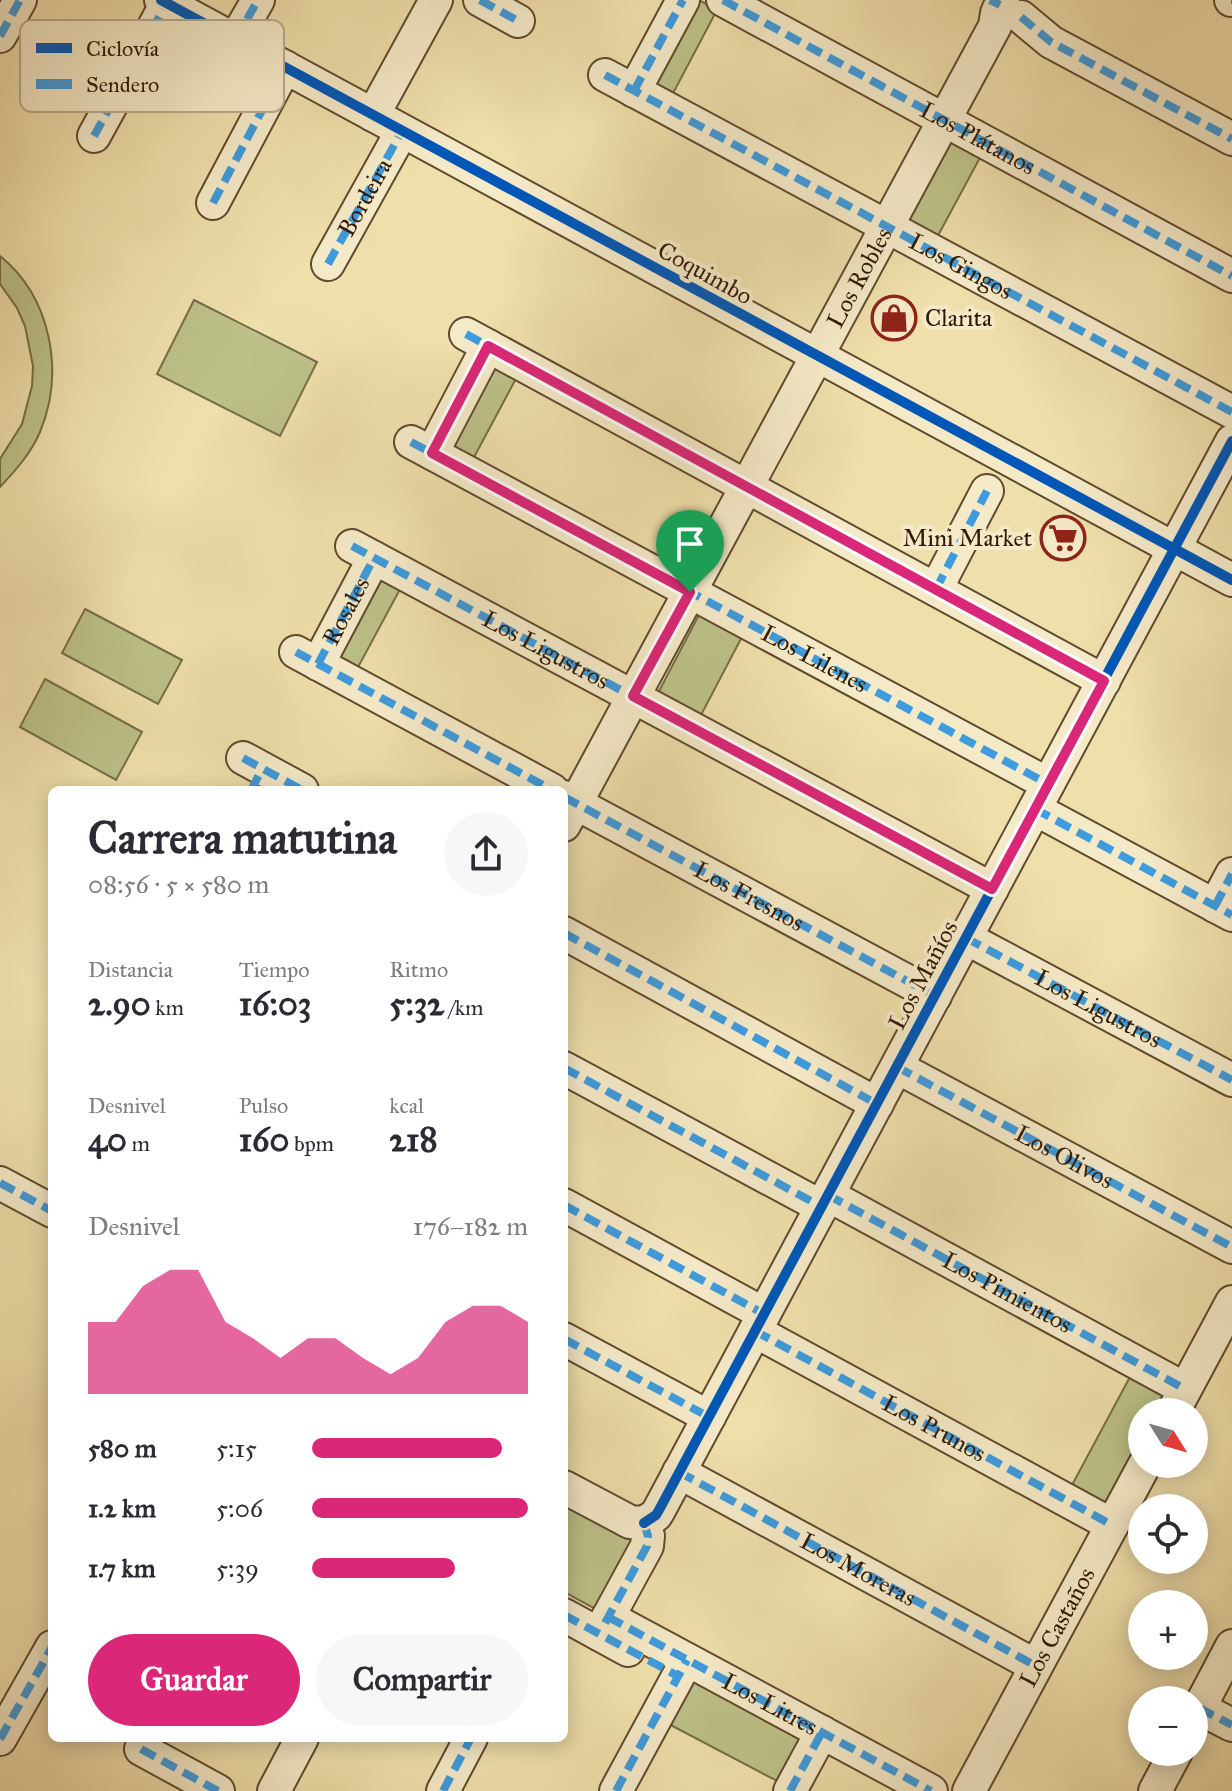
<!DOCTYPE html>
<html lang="es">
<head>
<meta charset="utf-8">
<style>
  :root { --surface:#fff; --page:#f7f7f7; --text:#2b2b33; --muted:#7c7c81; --accent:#db2777 }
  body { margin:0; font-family:"IM FELL Great Primer",serif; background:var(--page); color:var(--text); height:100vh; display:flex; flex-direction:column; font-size:30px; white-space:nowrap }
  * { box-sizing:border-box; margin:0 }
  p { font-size:26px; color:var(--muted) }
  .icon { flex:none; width:44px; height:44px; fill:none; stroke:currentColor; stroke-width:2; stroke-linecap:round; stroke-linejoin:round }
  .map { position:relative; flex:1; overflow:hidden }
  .drawer { position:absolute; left:48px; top:786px; width:520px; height:956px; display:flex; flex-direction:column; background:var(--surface); border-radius:12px; box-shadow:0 4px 20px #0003 }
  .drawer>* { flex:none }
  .needle { width:52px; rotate:127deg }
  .tools { position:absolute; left:1128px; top:1398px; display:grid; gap:16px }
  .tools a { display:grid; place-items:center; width:80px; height:80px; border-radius:50%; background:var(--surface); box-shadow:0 4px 20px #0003; font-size:40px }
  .pin { position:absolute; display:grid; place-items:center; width:68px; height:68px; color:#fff; margin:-82px -34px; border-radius:50% 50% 50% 0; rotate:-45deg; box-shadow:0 0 8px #0007 }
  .pin .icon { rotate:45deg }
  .round { display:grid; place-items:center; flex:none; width:84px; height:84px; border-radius:42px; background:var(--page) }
  .head { display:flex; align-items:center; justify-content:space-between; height:136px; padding:0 40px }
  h1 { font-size:44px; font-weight:800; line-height:60px }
  .figures { display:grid; grid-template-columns:repeat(3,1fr); gap:12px; height:136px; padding:8px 40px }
  .figures div { display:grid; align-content:center }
  .figures b { font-size:34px; font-weight:800 }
  .figures small { font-size:22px; font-weight:400 }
  .figures p { font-size:22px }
  .chart { height:224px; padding:16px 40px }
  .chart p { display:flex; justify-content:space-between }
  .chart svg { width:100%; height:144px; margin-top:8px; fill:var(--accent); opacity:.7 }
  .action { display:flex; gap:16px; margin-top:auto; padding:16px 40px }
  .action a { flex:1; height:92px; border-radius:48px; background:var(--accent); color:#fff; font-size:32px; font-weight:800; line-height:92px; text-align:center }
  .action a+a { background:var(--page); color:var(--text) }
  ul { padding:0 40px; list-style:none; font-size:26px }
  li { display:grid; grid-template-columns:128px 96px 1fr; align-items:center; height:60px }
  li i { height:20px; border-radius:10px; background:var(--accent) }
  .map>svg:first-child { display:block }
</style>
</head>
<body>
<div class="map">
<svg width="1232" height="1791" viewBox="0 0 1232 1791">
  <rect width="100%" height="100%" fill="#efdfab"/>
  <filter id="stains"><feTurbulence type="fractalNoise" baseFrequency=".0025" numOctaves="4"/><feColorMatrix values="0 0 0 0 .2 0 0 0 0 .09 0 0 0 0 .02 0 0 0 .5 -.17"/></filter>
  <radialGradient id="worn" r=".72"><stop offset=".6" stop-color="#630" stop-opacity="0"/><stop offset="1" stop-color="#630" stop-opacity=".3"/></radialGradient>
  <g fill="#bcc187" stroke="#766d46" stroke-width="2">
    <polygon points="690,0 699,0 717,10 669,101 643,87"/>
    <polygon points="947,136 982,154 934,243 900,225"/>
    <path d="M0 256C51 297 65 372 40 432 31 453 16 470 0 487V459L22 424 32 386 33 366 25 326 17 308 0 284Z"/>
    <polygon points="194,300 317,362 280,436 157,374"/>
    <polygon points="491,355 520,371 472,461 443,446"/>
    <polygon points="376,565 405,580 356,671 327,656"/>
    <polygon points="85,609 182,660 158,704 62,653"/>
    <polygon points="701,611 744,633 700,717 657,695"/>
    <polygon points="45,679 142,732 116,780 20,727"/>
    <polygon points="1132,1373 1167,1392 1156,1412 1142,1412 1142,1439 1108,1504 1072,1485"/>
    <polygon points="564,1498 639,1539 599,1611 564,1592"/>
    <polygon points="688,1678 807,1733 781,1783 663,1721"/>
  </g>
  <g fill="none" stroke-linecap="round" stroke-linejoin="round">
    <g stroke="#604a2e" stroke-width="36">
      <g id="minor">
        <polyline points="161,0 1232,580"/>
        <polyline points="480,0 518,21"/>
        <polyline points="723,0 1232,276"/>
        <polyline points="1231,0 1232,0"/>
        <polyline points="1021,17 1051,42 1232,139"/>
        <polyline points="0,36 20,0"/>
        <polyline points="235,40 258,0"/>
        <path id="s1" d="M605 75 1232 412"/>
        <polyline points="634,91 683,0"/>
        <polyline points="373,115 436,0"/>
        <polyline points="94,136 167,3"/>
        <polyline points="213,203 285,67"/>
        <polyline points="328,264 402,131"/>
        <polyline points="466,334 1104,681"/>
        <polyline points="411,442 1048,784"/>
        <polyline points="432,453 488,346"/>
        <polyline points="352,546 992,889"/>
        <polyline points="936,589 987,491"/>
        <polyline points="296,652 552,790"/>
        <polyline points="318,664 374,558"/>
        <polyline points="243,758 302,790"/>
        <polyline points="564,797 935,996"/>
        <polyline points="1035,809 1232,915"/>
        <path id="s2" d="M564 825 995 26 997 13 1003 0"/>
        <polyline points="1215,906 1232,874"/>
        <polyline points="564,933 877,1104"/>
        <path id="s3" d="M966 938 1232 1080"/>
        <path id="s4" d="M897 1067 1232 1247"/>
        <polyline points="564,1068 822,1207"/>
        <polyline points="0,1183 52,1211"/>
        <path id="s5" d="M828 1195 1185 1389"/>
        <polyline points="564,1205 764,1314"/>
        <path id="s6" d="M755 1331 1112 1525"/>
        <polyline points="564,1339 709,1417"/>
        <polyline points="1173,1412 1232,1302"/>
        <polyline points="679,1472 1036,1666"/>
        <polyline points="564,1487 630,1522 644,1523"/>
        <polyline points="644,1523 656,1515 659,1510 1232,441"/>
        <polyline points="564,1615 628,1650"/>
        <path id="s7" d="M608 1617 931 1791"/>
        <polyline points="599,1634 647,1546 648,1536 644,1523"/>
        <polyline points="1199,1708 1232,1725"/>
        <polyline points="1194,1718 1232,1646"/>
        <polyline points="0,1739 52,1647"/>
        <polyline points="141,1749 218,1791"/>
        <polyline points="274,1791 302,1738"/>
        <polyline points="443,1791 471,1738"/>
        <polyline points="616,1791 687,1660"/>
        <polyline points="790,1791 822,1732"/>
        <path id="s8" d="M969 1791 1145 1464"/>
        <polyline points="1155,1791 1176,1752"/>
      </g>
    </g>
    <use href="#minor" stroke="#f5eac8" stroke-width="32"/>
    <g stroke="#3e9bdd" stroke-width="8" stroke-dasharray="16 8" stroke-linecap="butt">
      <polyline points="480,0 518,21"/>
      <path id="s9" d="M723 0 1232 276"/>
      <polyline points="990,0 1000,5"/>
      <polyline points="1231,0 1232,0"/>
      <polyline points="1021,17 1051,42 1232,139"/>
      <polyline points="0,36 20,0"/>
      <polyline points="235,40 258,0"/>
      <polyline points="605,75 1232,412"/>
      <polyline points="634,91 683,0"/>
      <polyline points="94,136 167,3"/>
      <polyline points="213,203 285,67"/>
      <path id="s10" d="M328 264 402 131"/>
      <polyline points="466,334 1104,681"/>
      <path id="s11" d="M411 442 1048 784"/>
      <polyline points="432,453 488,346"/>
      <path id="s12" d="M352 546 992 889"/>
      <polyline points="936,589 987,491"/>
      <polyline points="296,652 552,790"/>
      <path id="s13" d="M318 664 374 558"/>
      <polyline points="243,758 302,790"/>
      <polyline points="251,790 262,769"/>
      <path id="s14" d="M564 797 935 996"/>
      <polyline points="1035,809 1232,915"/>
      <polyline points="1215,906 1232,874"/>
      <polyline points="564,933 877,1104"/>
      <polyline points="966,938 1232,1080"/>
      <polyline points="897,1067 1232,1247"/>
      <polyline points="564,1068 822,1207"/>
      <polyline points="0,1183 52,1211"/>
      <polyline points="828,1195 1185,1389"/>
      <polyline points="564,1205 764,1314"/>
      <polyline points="755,1331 1112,1525"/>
      <polyline points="564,1339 709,1417"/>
      <path id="s15" d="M679 1472 1036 1666"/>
      <polyline points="564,1615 678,1676"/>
      <polyline points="608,1617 931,1791"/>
      <polyline points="605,1623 647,1546 648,1536 644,1523"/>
      <polyline points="1199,1708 1232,1725"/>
      <polyline points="0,1739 52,1647"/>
      <polyline points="141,1749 218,1791"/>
      <polyline points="443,1791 471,1738"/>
      <polyline points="616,1791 687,1660"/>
      <polyline points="790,1791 822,1732"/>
    </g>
    <g stroke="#f5eac8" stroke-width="15">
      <g id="cycleway">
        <polyline points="161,0 1232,580"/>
        <polyline points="644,1523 656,1515 659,1510 1232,441"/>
      </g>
    </g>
    <use href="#cycleway" stroke="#0057b8" stroke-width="10"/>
  </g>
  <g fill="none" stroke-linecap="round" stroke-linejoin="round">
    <g stroke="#fff" stroke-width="16">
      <polygon id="route" points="488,346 1104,681 992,889 633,696 690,592 432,453"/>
    </g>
    <use href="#route" stroke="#db2777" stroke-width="10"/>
  </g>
  <defs>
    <g id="shop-ring" transform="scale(2.3)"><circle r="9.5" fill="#f5eac8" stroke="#8f2418" stroke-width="1.5"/><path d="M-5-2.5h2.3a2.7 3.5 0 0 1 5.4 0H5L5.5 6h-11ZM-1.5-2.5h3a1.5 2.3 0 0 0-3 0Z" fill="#8f2418"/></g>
    <g id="supermarket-ring" transform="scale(2.3)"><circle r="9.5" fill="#f5eac8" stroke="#8f2418" stroke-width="1.5"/><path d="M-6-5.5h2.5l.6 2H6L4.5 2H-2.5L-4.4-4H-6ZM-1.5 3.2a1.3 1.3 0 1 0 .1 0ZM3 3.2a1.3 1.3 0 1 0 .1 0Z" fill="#8f2418"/></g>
  </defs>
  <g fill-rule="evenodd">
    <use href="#shop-ring" x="894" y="318"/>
    <use href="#supermarket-ring" x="1063" y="538"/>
  </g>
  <g text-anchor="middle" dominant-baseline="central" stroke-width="8" stroke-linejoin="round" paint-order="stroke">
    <g font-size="24" fill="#311904" stroke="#f5eac8">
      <text stroke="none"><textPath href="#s9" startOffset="290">Los Plátanos</textPath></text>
      <text stroke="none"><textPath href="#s10" startOffset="76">Bordeira</textPath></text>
      <text stroke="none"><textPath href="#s1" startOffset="404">Los Gingos</textPath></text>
      <text transform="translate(705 273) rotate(29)">Coquimbo</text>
      <text stroke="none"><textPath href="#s2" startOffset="622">Los Robles</textPath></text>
      <text stroke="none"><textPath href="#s13" startOffset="60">Rosales</textPath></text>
      <text stroke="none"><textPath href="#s12" startOffset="220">Los Ligustros</textPath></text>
      <text stroke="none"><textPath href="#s11" startOffset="458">Los Lilenes</textPath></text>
      <text stroke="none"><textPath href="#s14" startOffset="210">Los Fresnos</textPath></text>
      <text transform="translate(923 975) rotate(-62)">Los Mañíos</text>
      <text stroke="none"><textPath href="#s3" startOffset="150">Los Ligustros</textPath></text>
      <text stroke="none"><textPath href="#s4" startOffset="190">Los Olivos</textPath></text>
      <text stroke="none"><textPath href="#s5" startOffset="204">Los Pimientos</textPath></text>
      <text stroke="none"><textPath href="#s6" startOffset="204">Los Prunos</textPath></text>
      <text stroke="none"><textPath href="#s15" startOffset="204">Los Moreras</textPath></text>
      <text stroke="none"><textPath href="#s8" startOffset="186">Los Castaños</textPath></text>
      <text stroke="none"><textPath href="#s7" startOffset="184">Los Litres</textPath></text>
    </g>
    <g font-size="24" fill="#311904" stroke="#f5eac8" text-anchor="start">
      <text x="925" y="318">Clarita</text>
      <text x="1032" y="538" text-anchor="end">Mini Market</text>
    </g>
  </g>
  <rect x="20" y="20" width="264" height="92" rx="12" fill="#f5eac8" stroke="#baab8d" stroke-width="2"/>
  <rect x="36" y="43" width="36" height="10" fill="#0057b8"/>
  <rect x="36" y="79" width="36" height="10" fill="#3e9bdd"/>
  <g font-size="22" fill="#311904">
    <text x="86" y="56">Ciclovía</text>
    <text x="86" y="92">Sendero</text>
  </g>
  <rect width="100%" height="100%" filter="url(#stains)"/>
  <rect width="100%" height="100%" fill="url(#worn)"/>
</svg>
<div class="tools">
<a><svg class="needle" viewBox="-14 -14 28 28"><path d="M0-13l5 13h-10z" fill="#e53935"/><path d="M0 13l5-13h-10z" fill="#7c7c81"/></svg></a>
<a><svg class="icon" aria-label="locate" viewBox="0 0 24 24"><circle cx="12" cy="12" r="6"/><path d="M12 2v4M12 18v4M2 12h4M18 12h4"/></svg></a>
<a>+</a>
<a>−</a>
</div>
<div class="pin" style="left:690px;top:592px;background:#1e9e55"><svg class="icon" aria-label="arrive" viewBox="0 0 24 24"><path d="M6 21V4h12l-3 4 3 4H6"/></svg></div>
<section class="drawer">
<div class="head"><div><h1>Carrera matutina</h1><p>08:56 · 5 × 580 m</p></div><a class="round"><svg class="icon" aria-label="share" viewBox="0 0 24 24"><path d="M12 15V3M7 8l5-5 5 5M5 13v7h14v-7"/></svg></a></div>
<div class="figures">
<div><p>Distancia</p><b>2.90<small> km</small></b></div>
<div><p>Tiempo</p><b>16:03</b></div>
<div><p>Ritmo</p><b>5:32<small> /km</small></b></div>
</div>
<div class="figures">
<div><p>Desnivel</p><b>40<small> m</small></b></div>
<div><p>Pulso</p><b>160<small> bpm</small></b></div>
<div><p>kcal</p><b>218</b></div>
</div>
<div class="chart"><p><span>Desnivel</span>176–182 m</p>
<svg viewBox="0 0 160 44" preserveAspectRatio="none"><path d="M0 44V22L10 22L20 11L30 6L40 6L50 22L60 27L70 33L80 27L90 27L100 33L110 38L120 33L130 22L140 17L150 17L160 22V44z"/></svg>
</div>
<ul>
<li><b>580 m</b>5:15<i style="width:88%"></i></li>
<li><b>1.2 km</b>5:06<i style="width:100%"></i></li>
<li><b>1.7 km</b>5:39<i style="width:66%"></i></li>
</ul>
<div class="action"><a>Guardar</a><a>Compartir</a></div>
</section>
</div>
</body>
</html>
